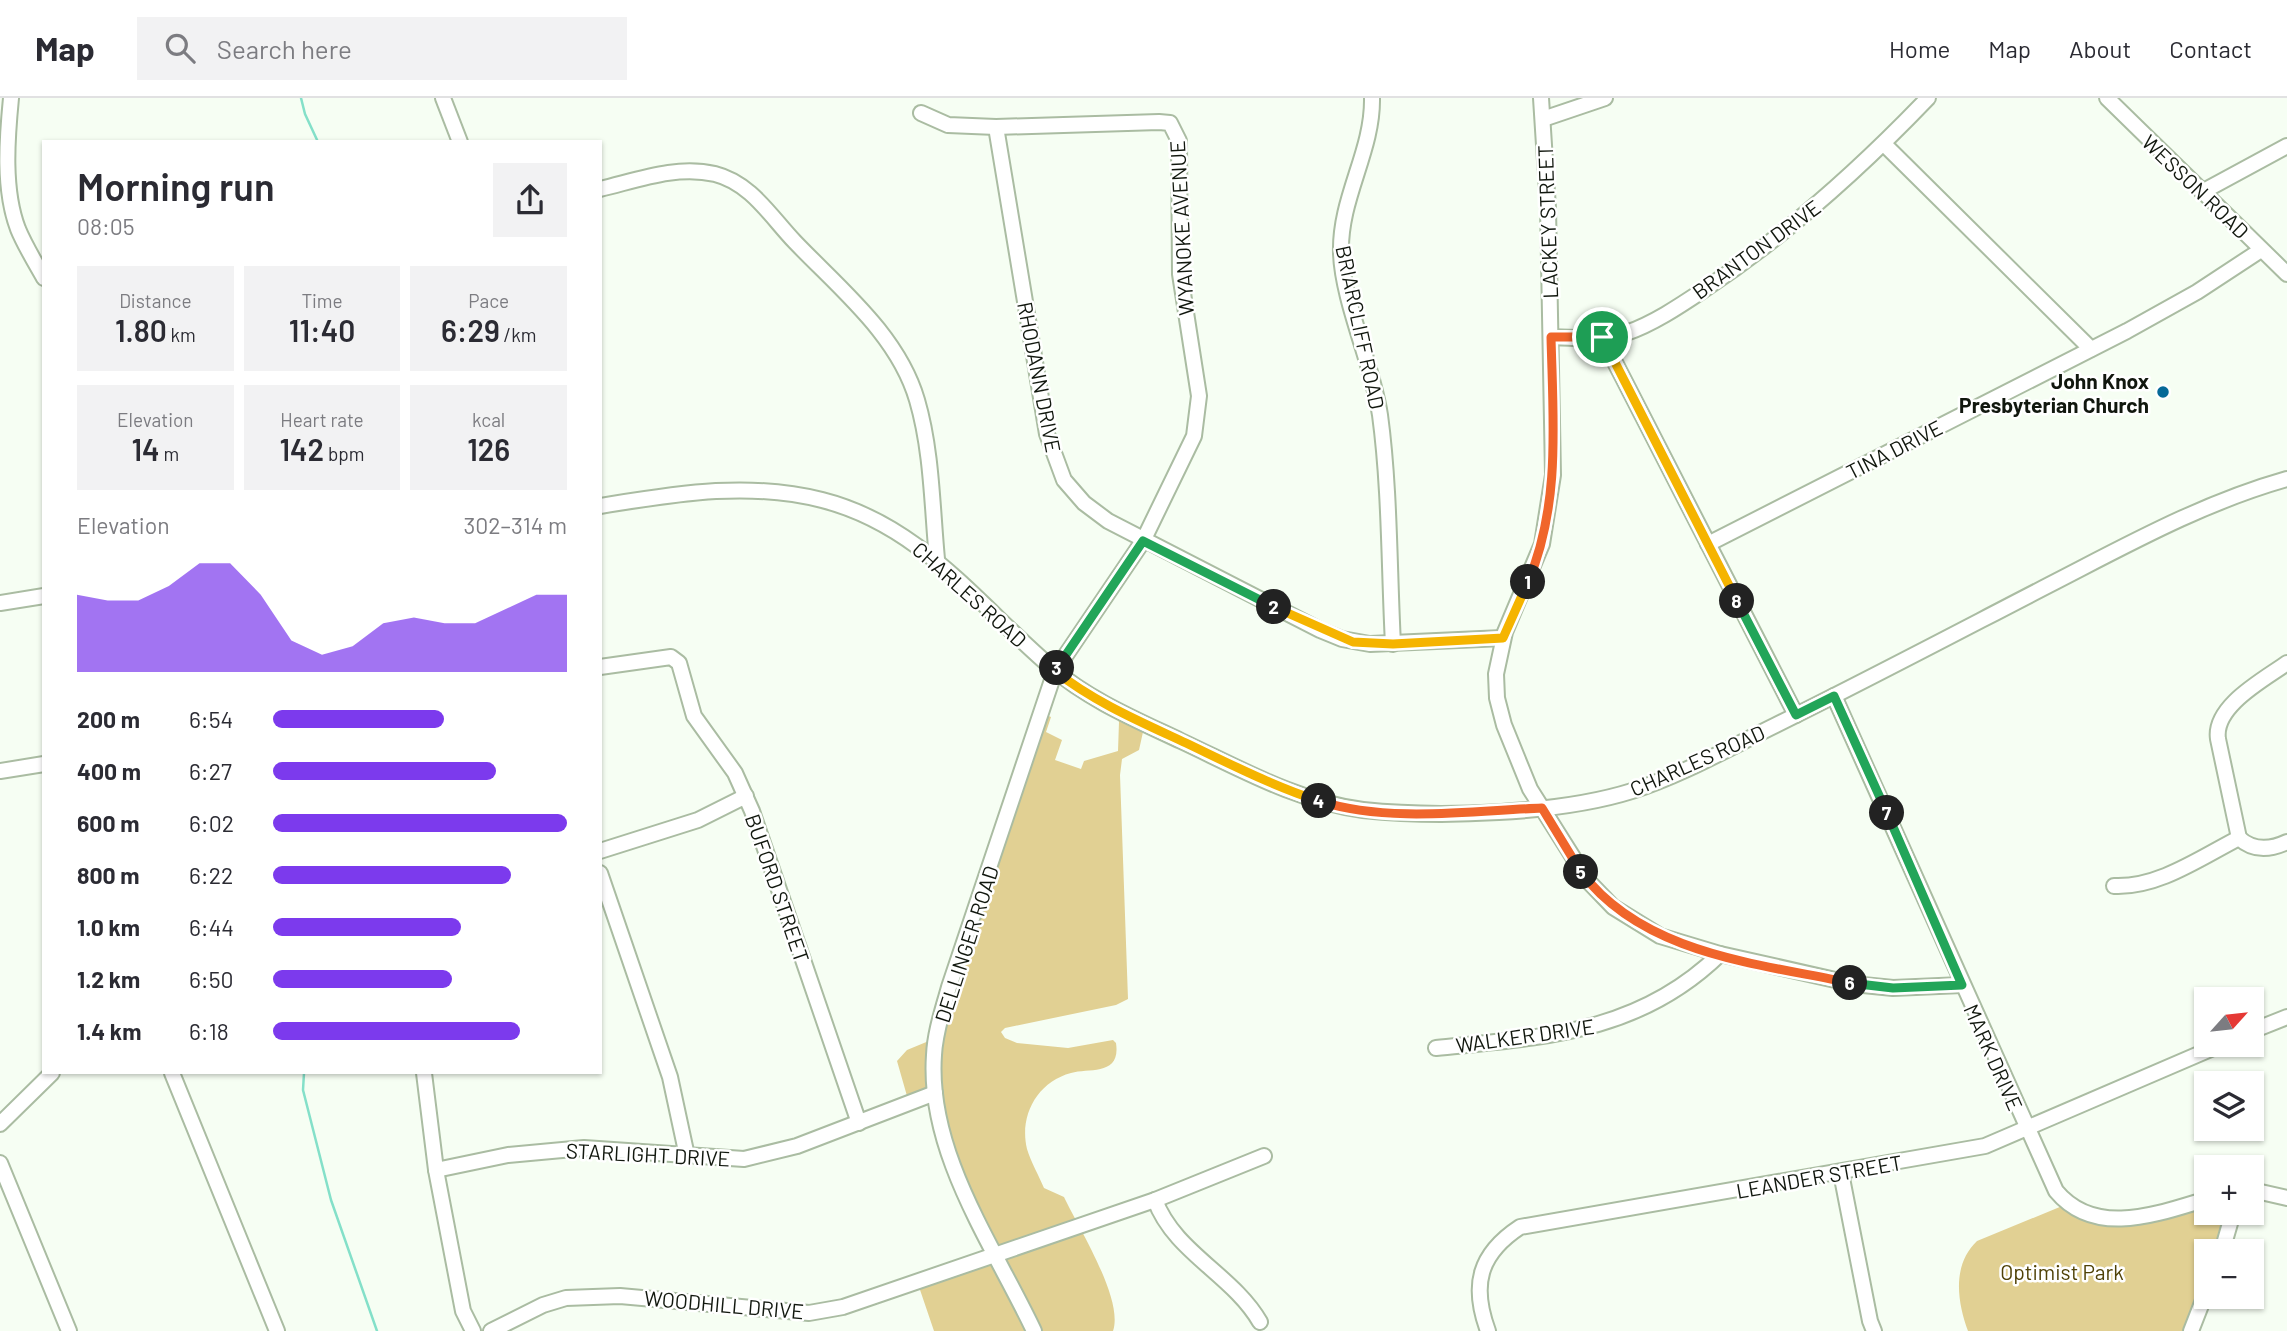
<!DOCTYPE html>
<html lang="en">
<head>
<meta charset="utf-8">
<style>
  :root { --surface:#fff; --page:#f2f2f3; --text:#2b2b33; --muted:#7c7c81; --line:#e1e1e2; --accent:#7c3aed }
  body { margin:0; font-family:Barlow,sans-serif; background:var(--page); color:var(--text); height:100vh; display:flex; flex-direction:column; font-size:26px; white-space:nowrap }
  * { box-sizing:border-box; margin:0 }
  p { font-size:23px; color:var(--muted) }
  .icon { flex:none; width:38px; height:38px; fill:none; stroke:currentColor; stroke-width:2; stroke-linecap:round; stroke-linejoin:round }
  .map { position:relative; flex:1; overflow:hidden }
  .drawer { position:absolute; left:42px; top:42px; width:560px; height:934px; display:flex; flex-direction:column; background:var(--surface); border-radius:0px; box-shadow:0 2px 5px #0004 }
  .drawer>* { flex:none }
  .needle { width:46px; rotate:63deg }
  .tools { position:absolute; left:2194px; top:889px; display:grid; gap:14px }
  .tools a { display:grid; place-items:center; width:70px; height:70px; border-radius:0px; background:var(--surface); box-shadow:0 2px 5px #0004; font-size:35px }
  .pin { position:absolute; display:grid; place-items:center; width:60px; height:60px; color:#fff; margin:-30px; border:4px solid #fff; border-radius:50%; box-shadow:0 2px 7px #0007 }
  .km { position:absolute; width:35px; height:35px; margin:-18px; border-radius:50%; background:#222; color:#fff; font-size:19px; line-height:35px; text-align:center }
  .round { display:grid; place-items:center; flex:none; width:74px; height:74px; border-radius:0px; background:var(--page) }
  .overview { display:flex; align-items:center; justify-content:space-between; height:119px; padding:0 35px }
  h1 { font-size:38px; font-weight:600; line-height:52px }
  .figures { display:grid; grid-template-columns:repeat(3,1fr); gap:10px; height:119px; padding:7px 35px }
  .figures div { display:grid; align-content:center; border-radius:0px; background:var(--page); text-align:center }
  .figures b { font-size:30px; font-weight:600 }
  .figures small { font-size:19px; font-weight:400 }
  .figures p { font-size:19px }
  .chart { height:196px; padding:14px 35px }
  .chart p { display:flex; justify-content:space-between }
  .chart svg { width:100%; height:126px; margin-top:7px; fill:var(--accent); opacity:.7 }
  ul { padding:0 35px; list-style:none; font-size:23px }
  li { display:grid; grid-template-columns:112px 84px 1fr; align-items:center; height:52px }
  li i { height:18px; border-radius:9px; background:var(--accent) }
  header { display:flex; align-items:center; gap:42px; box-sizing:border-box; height:98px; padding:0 35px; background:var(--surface); border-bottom:2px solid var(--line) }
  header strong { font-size:33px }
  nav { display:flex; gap:38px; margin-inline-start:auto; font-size:24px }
  .search { width:490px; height:63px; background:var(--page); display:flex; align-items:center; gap:18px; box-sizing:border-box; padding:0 24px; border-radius:0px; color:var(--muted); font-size:26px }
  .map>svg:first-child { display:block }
</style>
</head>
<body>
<header>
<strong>Map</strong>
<div class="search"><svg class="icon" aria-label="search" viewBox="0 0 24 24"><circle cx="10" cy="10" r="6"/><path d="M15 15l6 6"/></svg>Search here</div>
<nav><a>Home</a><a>Map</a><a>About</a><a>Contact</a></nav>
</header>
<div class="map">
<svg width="2287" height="1233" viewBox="0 0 2287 1233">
  <rect width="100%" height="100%" fill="#f6fef3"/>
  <g fill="#e1d093">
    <path d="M1039 614 1051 619 1046 634 1062 642 1055 662 1081 671 1084 663 1118 653 1119 624 1116 618 1145 625 1139 652 1122 661 1120 677 1128 901 1116 907 1005 930 1001 934 1005 940 1017 945 1068 950 1113 942 1116 945C1121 978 1090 970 1071 975 1037 984 1019 1018 1027 1051 1031 1064 1039 1078 1044 1090L1064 1099C1078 1129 1124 1201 1113 1233H934L917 1183 997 1157 962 1086 935 996 909 1005 897 963 907 952 936 940Z"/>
    <path d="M2207 1101V1115H2233L2222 1153H2207V1192L2191 1233H1968C1957 1203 1952 1167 1977 1143L2067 1106 2099 1121Z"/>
  </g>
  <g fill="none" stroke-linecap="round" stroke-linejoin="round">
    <g stroke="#84e0c9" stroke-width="2.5">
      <polyline points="301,0 305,16 318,44"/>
      <polyline points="304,975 303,992 331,1102 377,1233"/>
    </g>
    <g stroke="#aabca2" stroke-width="18">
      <g id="minor">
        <path d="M11 0C7 41 3 92 18 131 25 148 35 164 44 180"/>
        <polyline points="443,0 460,44"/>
        <path d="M1372 0C1373 54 1339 100 1341 156 1343 204 1372 265 1380 317 1390 391 1389 471 1393 546"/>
        <polyline points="1541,0 1548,110 1553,377 1542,446 1505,534 1496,576 1497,600 1504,627 1530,691 1588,783 1613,809 1660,838 1720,856 1853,886 1893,890 1962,887"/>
        <polyline points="2107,0 2287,176"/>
        <path d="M921 15 948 27 996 29 1159 24 1170 25 1179 43 1180 176 1199 298 1194 338 1143 443 1055 573 949 889C943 911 935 934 934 957 927 1055 994 1148 1034 1233"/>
        <polyline points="1543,21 1605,0"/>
        <polyline points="996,29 1047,336 1064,382 1084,405 1108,423 1320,532 1342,541 1370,546 1503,540"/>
        <polyline points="1884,46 2091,251"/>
        <path d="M600 91C638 82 676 67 715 76 751 85 771 119 795 144 840 191 898 237 917 302 932 353 932 409 937 461"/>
        <polyline points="2202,94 2287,48"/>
        <path d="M1551 239C1575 240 1602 243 1626 235 1653 226 1681 207 1705 191 1788 136 1859 72 1928 0"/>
        <polyline points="1602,239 1796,617"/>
        <path d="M600 408C675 396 747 383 822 402 921 427 978 507 1052 570 1089 602 1137 622 1181 643 1239 670 1298 704 1363 712 1439 720 1559 716 1632 693 1682 677 1729 650 1776 627 1867 582 1958 534 2049 487 2127 447 2202 405 2287 381"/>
        <polyline points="1708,446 2127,233 2197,194 2261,152"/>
        <polyline points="0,505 44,498"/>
        <polyline points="600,569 671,559 679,565 694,618 735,675 752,713 859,1025"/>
        <path d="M1834 598 2056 1093C2095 1140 2157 1116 2207 1101"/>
        <polyline points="0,673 44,666"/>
        <path d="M2239 740 2218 641C2213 608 2265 581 2287 565"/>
        <path d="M2239 740C2253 753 2270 752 2287 744"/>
        <polyline points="600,753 698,722 746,698"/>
        <polyline points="600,775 670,979 687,1058"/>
        <path d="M2114 788C2158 790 2200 760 2239 740"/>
        <polyline points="2252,933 2287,919"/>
        <path d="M1436 950C1543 939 1638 936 1720 856"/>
        <polyline points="172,975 277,1233"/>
        <polyline points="424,975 436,1072 463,1213 473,1233"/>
        <polyline points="0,1026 52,975"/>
        <polyline points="0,1065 69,1233"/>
        <polyline points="436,1072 508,1057 584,1050 744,1061 797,1048 935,995"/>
        <polyline points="1841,1075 1870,1223 1874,1233"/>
        <polyline points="2252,1092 2287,1100"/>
        <path d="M1155 1102C1174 1154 1233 1177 1260 1224"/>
        <polyline points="2222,1153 2233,1115"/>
        <polyline points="491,1233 543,1207 566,1200 620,1198 809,1215 843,1209 1155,1102 1264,1058"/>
        <path d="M1488 1233C1471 1187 1479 1156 1520 1129L1985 1048 2220 947"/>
        <polyline points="2191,1233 2207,1192"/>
      </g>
    </g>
    <use href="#minor" stroke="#fff" stroke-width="14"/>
  </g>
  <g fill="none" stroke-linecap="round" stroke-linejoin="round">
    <g stroke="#fff" stroke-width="14">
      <path id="split-1" d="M1528 484C1561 406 1553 322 1551 239H1602"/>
    </g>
    <g stroke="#fff" stroke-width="14">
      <polyline id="split-2" points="1274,509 1353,544 1393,546 1503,540 1528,484"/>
    </g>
    <g stroke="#fff" stroke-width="14">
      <polyline id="split-3" points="1057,570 1143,443 1274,509"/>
    </g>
    <g stroke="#fff" stroke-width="14">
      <path id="split-4" d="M1057 570 1055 573C1094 604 1141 624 1186 645 1230 666 1273 688 1319 703"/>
    </g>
    <g stroke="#fff" stroke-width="14">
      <path id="split-5" d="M1319 703C1389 725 1470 713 1542 710L1581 774"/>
    </g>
    <g stroke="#fff" stroke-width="14">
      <path id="split-6" d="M1581 774C1643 856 1756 865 1850 885"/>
    </g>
    <g stroke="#fff" stroke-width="14">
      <polyline id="split-7" points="1850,885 1893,890 1962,887 1887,715"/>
    </g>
    <g stroke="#fff" stroke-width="14">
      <polyline id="split-8" points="1737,503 1796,617 1834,598 1887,715"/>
    </g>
    <g stroke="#fff" stroke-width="14">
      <polyline id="split-9" points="1602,239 1737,503"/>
    </g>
    <use href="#split-1" stroke="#f0652b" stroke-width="9"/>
    <use href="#split-2" stroke="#f5b400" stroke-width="9"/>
    <use href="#split-3" stroke="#22a559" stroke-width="9"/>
    <use href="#split-4" stroke="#f5b400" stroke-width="9"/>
    <use href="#split-5" stroke="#f0652b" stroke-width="9"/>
    <use href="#split-6" stroke="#f0652b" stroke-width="9"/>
    <use href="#split-7" stroke="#22a559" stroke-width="9"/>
    <use href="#split-8" stroke="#22a559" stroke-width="9"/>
    <use href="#split-9" stroke="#f5b400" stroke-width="9"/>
  </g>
  <circle fill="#066998" stroke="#fff" stroke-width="2.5" cx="2163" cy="294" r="7"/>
  <g text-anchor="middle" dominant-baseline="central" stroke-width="5" stroke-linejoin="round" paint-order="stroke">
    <g font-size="21" fill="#11170e" stroke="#fff">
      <text transform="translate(2196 88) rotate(44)">WESSON ROAD</text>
      <text transform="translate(1547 124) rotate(-92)">LACKEY STREET</text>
      <text transform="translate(1181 130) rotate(-93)">WYANOKE AVENUE</text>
      <text transform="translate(1756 151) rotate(-36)">BRANTON DRIVE</text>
      <text transform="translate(1361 229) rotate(78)">BRIARCLIFF ROAD</text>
      <text transform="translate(1040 279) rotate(79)">RHODANN DRIVE</text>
      <text transform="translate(1894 351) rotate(-27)">TINA DRIVE</text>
      <text transform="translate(970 496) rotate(42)">CHARLES ROAD</text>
      <text transform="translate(1697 662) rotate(-24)">CHARLES ROAD</text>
      <text transform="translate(778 790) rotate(71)">BUFORD STREET</text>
      <text transform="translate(966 846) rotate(-72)">DELLINGER ROAD</text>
      <text transform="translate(1525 937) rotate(-8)">WALKER DRIVE</text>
      <text transform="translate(1994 959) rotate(66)">MARK DRIVE</text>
      <text transform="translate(648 1056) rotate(3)">STARLIGHT DRIVE</text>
      <text transform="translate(1819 1078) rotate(-10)">LEANDER STREET</text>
      <text transform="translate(724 1206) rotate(5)">WOODHILL DRIVE</text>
    </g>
    <g font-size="21" font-weight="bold" fill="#11170e" stroke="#fff" text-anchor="end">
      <text x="2149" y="282">John Knox<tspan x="2149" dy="24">Presbyterian Church</tspan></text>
    </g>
    <g font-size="21" fill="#504207" stroke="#fff">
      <text x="2062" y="1173">Optimist Park</text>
    </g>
  </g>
</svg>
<div class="tools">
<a><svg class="needle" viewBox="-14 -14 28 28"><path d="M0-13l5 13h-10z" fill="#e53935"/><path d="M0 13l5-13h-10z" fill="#7c7c81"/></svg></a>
<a><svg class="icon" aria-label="layers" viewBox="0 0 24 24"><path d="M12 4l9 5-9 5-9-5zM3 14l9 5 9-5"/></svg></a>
<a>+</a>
<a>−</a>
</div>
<div class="pin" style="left:1602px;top:239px;background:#1e9e55"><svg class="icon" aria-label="arrive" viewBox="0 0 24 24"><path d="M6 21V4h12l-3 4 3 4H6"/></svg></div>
<b class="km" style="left:1528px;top:484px">1</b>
<b class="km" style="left:1274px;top:509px">2</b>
<b class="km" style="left:1057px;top:570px">3</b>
<b class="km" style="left:1319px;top:703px">4</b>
<b class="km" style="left:1581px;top:774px">5</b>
<b class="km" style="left:1850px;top:885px">6</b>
<b class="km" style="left:1887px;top:715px">7</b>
<b class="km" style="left:1737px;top:503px">8</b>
<section class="drawer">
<div class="overview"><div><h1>Morning run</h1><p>08:05</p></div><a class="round"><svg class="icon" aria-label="share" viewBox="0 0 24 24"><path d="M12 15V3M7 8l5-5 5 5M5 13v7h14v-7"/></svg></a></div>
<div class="figures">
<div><p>Distance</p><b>1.80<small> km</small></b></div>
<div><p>Time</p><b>11:40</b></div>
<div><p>Pace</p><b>6:29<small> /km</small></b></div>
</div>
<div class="figures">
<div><p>Elevation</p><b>14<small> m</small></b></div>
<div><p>Heart rate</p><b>142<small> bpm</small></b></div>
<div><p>kcal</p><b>126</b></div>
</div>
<div class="chart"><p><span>Elevation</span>302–314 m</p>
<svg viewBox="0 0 160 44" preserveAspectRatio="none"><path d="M0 44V17L10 19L20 19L30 14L40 6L50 6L60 17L70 33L80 38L90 35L100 27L110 25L120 27L130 27L140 22L150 17L160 17V44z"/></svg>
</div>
<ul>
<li><b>200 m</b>6:54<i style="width:58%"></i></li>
<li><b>400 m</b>6:27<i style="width:76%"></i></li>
<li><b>600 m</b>6:02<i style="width:100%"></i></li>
<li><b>800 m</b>6:22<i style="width:81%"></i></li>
<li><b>1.0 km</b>6:44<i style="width:64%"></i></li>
<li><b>1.2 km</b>6:50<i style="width:61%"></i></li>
<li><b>1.4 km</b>6:18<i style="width:84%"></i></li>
</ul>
</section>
</div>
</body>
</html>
